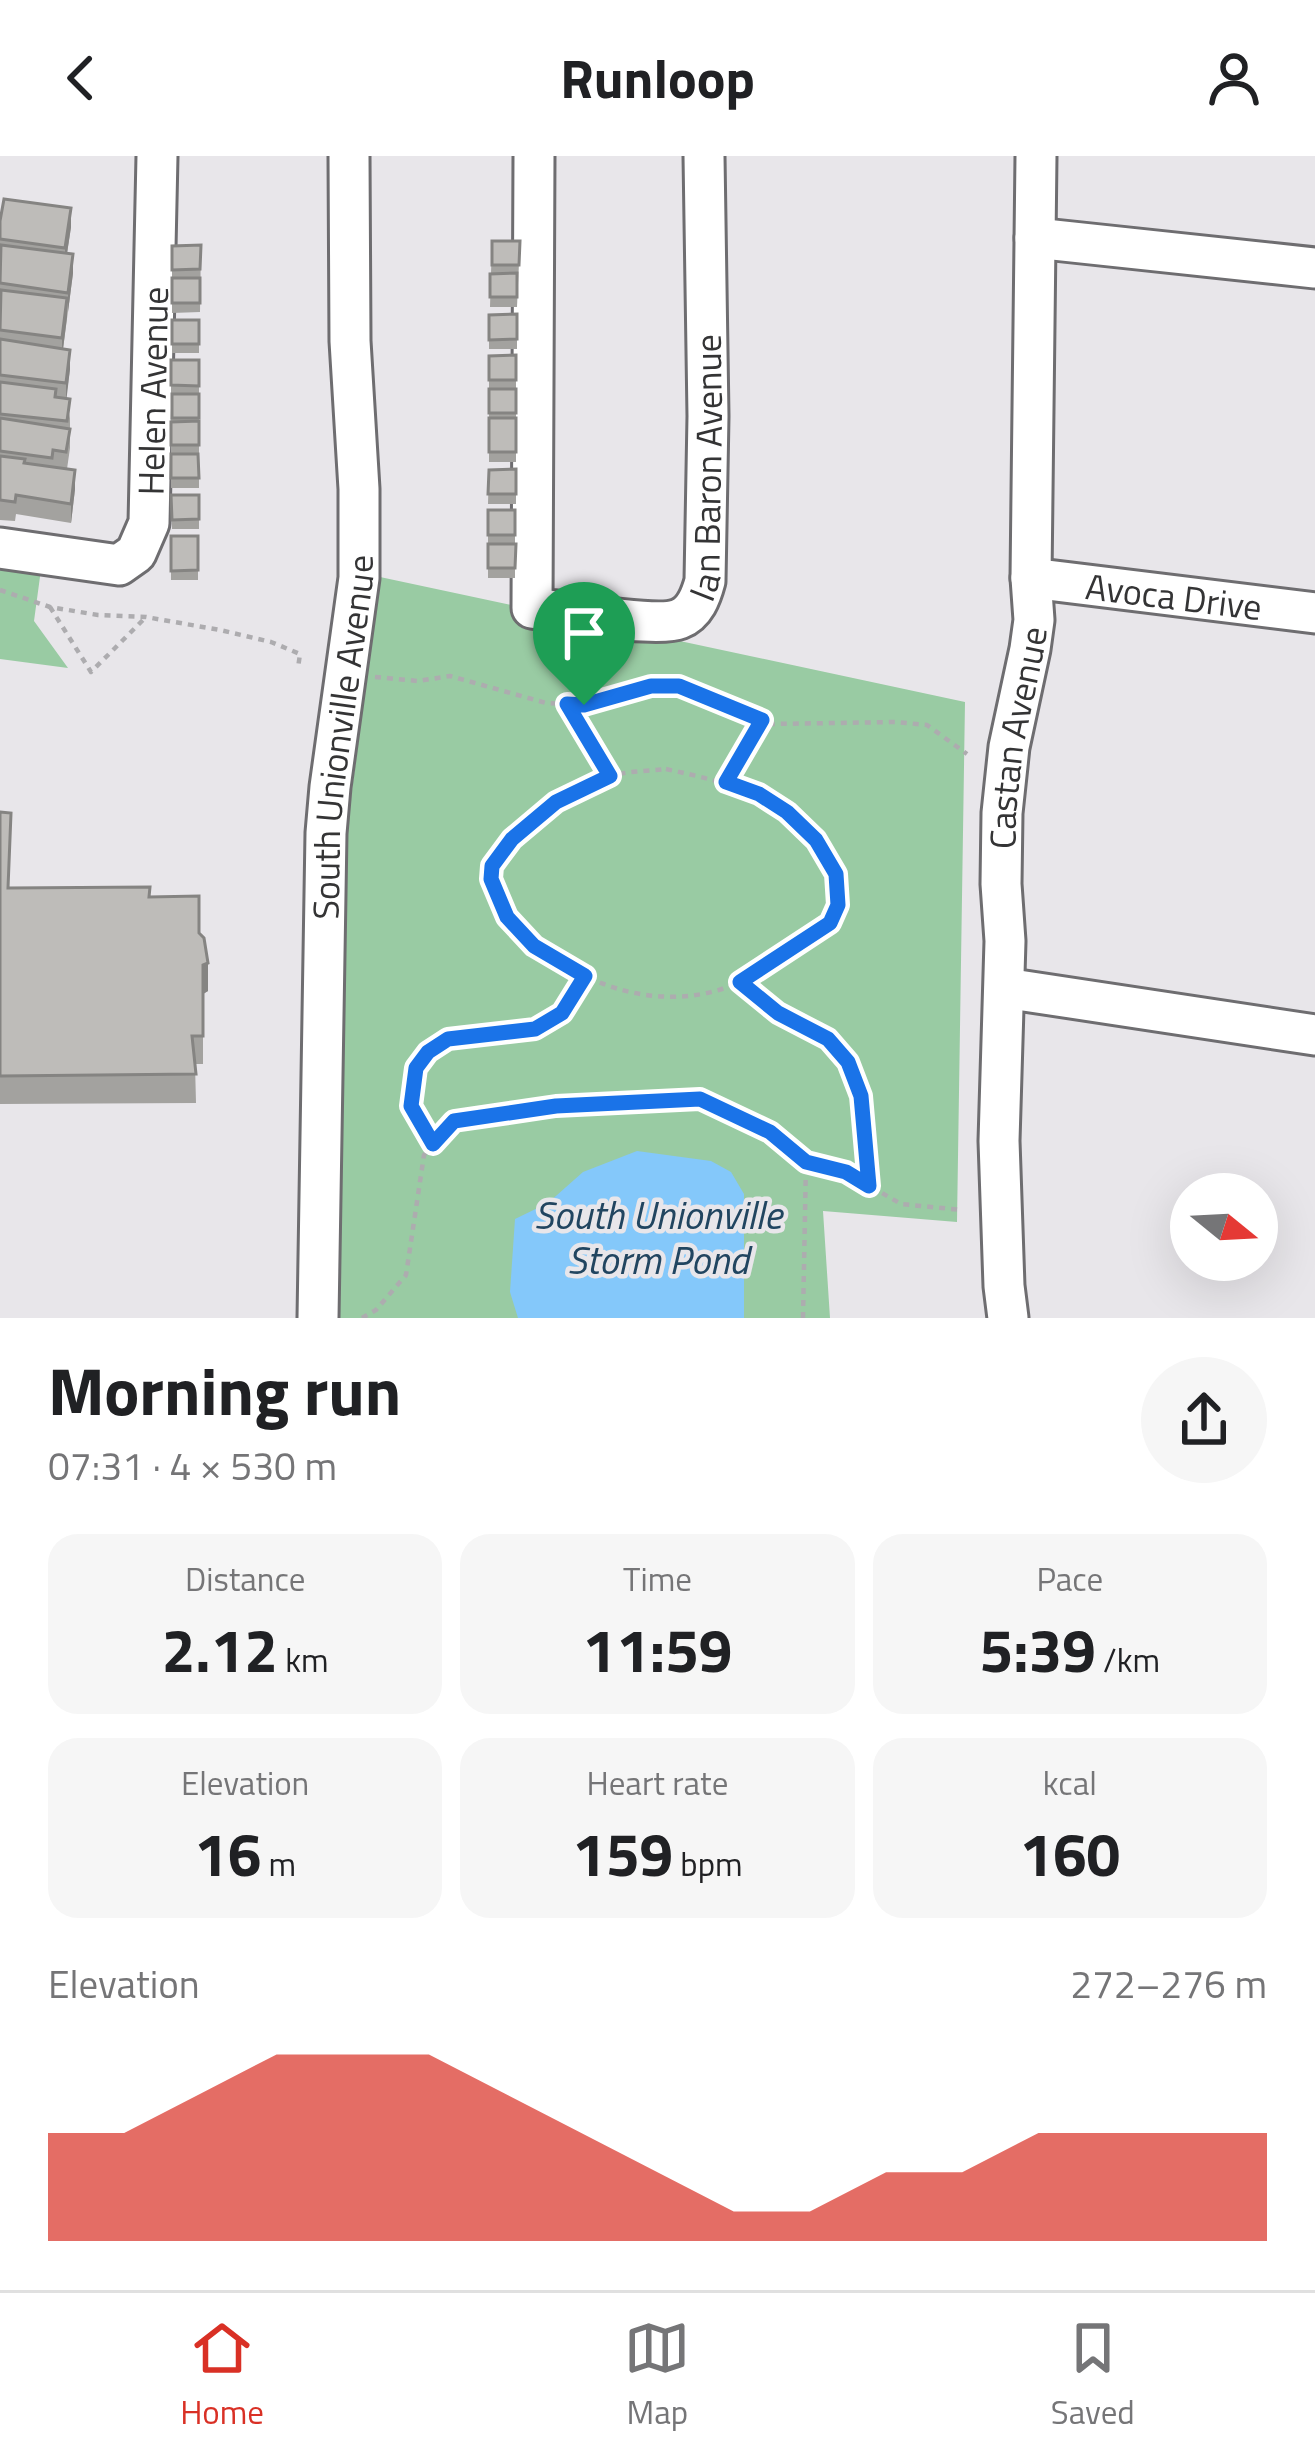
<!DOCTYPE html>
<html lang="en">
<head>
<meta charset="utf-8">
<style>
  :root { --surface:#fff; --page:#f6f6f6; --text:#202124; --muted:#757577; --line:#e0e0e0; --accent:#d93025 }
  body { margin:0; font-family:"Titillium Web",sans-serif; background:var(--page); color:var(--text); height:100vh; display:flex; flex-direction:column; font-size:45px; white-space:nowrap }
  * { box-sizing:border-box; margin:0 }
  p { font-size:39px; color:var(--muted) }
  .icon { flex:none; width:66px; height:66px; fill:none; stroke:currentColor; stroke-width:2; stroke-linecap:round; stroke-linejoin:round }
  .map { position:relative; height:1162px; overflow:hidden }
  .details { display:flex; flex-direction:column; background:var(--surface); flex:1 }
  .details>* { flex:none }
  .needle { width:78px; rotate:108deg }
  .fabs { position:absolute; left:1170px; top:1017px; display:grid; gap:24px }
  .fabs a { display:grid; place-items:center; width:108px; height:108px; border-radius:50%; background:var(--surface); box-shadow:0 12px 48px #0002; font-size:60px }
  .pin { position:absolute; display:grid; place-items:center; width:102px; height:102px; color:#fff; margin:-123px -51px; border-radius:50% 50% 50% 0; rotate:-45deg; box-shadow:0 0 12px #0007 }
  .pin .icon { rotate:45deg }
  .round { display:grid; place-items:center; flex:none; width:126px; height:126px; border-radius:63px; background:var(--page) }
  .head { display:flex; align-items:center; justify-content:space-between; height:204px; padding:0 48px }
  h1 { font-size:66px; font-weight:700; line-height:90px }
  .metrics { display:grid; grid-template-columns:repeat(3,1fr); gap:18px; height:204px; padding:12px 48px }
  .metrics div { display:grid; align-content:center; border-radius:30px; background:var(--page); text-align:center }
  .metrics b { font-size:60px; font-weight:700 }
  .metrics small { font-size:33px; font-weight:400 }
  .metrics p { font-size:33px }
  .chart { height:336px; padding:24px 48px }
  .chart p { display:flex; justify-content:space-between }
  .chart svg { width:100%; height:216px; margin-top:12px; fill:var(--accent); opacity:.7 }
  header { display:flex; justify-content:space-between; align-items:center; height:156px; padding:0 48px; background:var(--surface); font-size:54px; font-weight:700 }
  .tabs { display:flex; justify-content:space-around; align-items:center; height:168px; border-top:3px solid var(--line); background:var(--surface); font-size:33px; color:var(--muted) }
  .tabs a { display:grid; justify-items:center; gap:6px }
  .tabs .current { color:var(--accent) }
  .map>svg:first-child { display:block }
</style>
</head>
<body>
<header><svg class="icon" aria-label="back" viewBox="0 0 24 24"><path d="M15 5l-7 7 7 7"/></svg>Runloop<svg class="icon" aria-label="person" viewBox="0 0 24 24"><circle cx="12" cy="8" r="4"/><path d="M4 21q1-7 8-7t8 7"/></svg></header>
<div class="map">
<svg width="1315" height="1162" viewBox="0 0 1315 1162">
  <rect width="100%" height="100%" fill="#e8e6ea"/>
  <g fill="#99cba3">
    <polygon points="0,401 42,406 34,465 68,512 0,503"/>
    <polygon points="380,421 965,546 957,1066 823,1055 830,1162 339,1162 346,679"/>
  </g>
  <polygon fill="#84c8fa" points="637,995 711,1005 731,1016 744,1038 744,1162 518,1162 510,1136 515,1063 548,1047 583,1016"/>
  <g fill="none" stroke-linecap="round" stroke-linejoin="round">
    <g stroke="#6e6d70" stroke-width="45">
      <g id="minor">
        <path id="s1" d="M534 0 532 452C561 455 657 472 679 463 695 457 701 440 705 425L708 260 704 0"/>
        <polyline points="1035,82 1315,112"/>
        <path id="s2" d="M0 392 119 409 136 397 149 367 157 0"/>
        <path id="s3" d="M1031 422 1315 457"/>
        <polyline points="1005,832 1315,879"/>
        <path id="s4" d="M318 1162 326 677 330 631 359 422V333L350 185 349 0"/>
        <path id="s5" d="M1008 1162 1004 1130 999 985 1005 785 1001 728 1002 657 1009 591 1030 493 1034 464 1031 422 1036 0"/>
      </g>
    </g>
    <g stroke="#adacaf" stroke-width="4.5" stroke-dasharray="6 6" stroke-linecap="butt">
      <polyline points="0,434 50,451 98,459 146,461 220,474 271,486 300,498 298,512"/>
      <polyline points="50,451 91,516 146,461"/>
      <polyline points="375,521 418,525 450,520 546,547 583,549 651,531 679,530 772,568 896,566 927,569 967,598"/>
      <polyline points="567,548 610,620"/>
      <path d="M666 613C738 629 794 641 831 711 839 726 842 749 832 763 823 776 801 786 788 795 773 805 757 817 741 825 690 851 623 843 575 814 559 805 541 797 529 785 512 767 494 748 491 723 487 685 579 629 611 620 628 615 648 615 666 613Z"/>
      <polyline points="726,626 762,564"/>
      <polyline points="740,826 778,857 828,883 848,906 861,940 869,1030"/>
      <polyline points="433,988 411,949 415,912 428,896 449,883 535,873 562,857 585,820"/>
      <polyline points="362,1162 376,1154 406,1119 424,999 453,965 556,949 700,943 770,976 806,1006 846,1016 901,1048 962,1054"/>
      <polyline points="803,1162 806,1006"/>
    </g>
    <use href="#minor" stroke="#fff" stroke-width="39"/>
  </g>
  <g fill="#a3a29f">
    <polygon points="0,65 71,71 67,97 73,117 63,193 70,213 66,242 70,262 70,292 67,313 75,333 71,367 16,358 15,365 0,364"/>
    <polygon points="492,85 520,85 517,151 490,151"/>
    <polygon points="201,89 200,156 172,157 172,90"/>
    <polygon points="517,158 517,193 489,193 489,159"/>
    <rect x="172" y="164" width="27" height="33"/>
    <polygon points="516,199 516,306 489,306 489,200"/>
    <rect x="171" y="204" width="28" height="128"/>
    <polygon points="516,313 516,348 488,348 489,314"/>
    <polygon points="171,339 199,339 199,373 172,373"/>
    <rect x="488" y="354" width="27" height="68"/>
    <rect x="171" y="380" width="27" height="44"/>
    <polygon points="0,656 9,732 150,741 199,777 208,835 203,838 203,908 195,908 196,947 0,948"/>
  </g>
  <g fill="#858482">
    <polygon points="71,52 71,71 65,111 65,92"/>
    <polygon points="73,98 73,117 68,156 68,137"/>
    <polygon points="67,142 67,161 62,201 62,182"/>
    <polygon points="70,194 70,213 66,247 66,227"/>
    <polygon points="75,314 75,333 71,367 71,348"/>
    <polygon points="208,807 208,835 203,838 203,809"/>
  </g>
  <g fill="#bebcb9" stroke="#858482" stroke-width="3">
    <polygon points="4,43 71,52 65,92 0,83 0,65"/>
    <polygon points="492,85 520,85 519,109 492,109"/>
    <polygon points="1,89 73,98 68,137 0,127"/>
    <polygon points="201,89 200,113 172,114 172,90"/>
    <polygon points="517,117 517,141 490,141 490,118"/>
    <rect x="172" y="122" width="28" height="25"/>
    <polygon points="1,134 67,142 62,182 0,174"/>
    <polygon points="517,158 517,183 489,184 489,159"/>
    <rect x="172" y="164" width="27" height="24"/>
    <polygon points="0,183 70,194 66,227 0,219"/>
    <polygon points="516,199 516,224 489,224 489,200"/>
    <polygon points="171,204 199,204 199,230 171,229"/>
    <polygon points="0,226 56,233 55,241 70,243 67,265 0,258"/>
    <rect x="489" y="233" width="27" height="24"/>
    <rect x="172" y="238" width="27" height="24"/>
    <polygon points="0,262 70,273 66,296 53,294 52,302 0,295"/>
    <rect x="489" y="262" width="27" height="34"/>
    <polygon points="199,265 199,289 171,289 171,266"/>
    <polygon points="171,298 198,298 199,322 171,322"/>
    <polygon points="0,300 25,303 24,307 75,314 71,348 16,339 15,346 0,344"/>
    <polygon points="516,313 516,338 488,338 489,314"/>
    <polygon points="171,339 199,339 199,363 172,364"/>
    <rect x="488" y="354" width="27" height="25"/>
    <polygon points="171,380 198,380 198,414 171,415"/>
    <polygon points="488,388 516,388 515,412 488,412"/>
    <polygon points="0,656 11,657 8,732 150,731 149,741 199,740 199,777 204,782 208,807 203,809 203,880 192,880 196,918 0,920"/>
  </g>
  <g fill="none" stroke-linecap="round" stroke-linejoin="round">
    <g stroke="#fff" stroke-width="24">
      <polygon id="route" points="651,530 679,530 762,564 726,626 759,638 787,656 816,684 836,718 838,749 830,767 740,826 778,857 828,883 848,906 861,940 869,1030 846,1016 806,1006 770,976 700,943 556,950 454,965 433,988 411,950 416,912 428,896 448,883 535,873 562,857 585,820 534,790 507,761 491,723 492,710 512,683 556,646 610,620 567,548 584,549"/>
    </g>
    <use href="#route" stroke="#1a73e8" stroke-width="15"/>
  </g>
  <g text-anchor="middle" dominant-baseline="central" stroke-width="9" stroke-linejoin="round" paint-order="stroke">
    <g font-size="36" fill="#343435" stroke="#e8e6ea">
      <text stroke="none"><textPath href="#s2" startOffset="306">Helen Avenue</textPath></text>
      <text stroke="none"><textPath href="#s1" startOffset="762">Ian Baron Avenue</textPath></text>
      <text stroke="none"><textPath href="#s3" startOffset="144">Avoca Drive</textPath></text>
      <text stroke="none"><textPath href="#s4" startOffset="582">South Unionville Avenue</textPath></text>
      <text stroke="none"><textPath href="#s5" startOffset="582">Castan Avenue</textPath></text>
    </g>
    <g font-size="39" font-style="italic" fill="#214560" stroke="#e8e6ea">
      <text x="658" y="1058">South Unionville<tspan x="658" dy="45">Storm Pond</tspan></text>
    </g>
  </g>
</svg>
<div class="fabs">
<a><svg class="needle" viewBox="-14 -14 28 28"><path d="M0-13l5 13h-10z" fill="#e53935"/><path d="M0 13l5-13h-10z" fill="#757577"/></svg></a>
</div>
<div class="pin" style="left:584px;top:549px;background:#1e9e55"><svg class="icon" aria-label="arrive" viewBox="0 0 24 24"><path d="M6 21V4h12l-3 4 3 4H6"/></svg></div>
</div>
<section class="details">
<div class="head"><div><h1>Morning run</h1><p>07:31 · 4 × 530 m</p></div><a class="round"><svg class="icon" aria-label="share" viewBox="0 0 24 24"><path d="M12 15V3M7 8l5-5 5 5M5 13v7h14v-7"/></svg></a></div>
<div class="metrics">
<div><p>Distance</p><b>2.12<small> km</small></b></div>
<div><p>Time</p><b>11:59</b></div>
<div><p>Pace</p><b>5:39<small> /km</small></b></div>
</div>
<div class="metrics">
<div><p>Elevation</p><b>16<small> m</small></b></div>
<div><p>Heart rate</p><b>159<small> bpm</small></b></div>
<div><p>kcal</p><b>160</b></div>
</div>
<div class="chart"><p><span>Elevation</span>272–276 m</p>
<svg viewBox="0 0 160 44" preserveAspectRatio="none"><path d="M0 44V22L10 22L20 14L30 6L40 6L50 6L60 14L70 22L80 30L90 38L100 38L110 30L120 30L130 22L140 22L150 22L160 22V44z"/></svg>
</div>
</section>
<nav class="tabs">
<a class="current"><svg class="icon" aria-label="home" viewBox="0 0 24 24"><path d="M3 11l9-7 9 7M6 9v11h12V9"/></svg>Home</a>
<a><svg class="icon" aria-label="map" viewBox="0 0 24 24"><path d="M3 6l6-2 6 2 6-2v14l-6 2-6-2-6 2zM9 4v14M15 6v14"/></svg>Map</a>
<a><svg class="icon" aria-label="saved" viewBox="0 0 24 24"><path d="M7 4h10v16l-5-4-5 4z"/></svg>Saved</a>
</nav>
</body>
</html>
